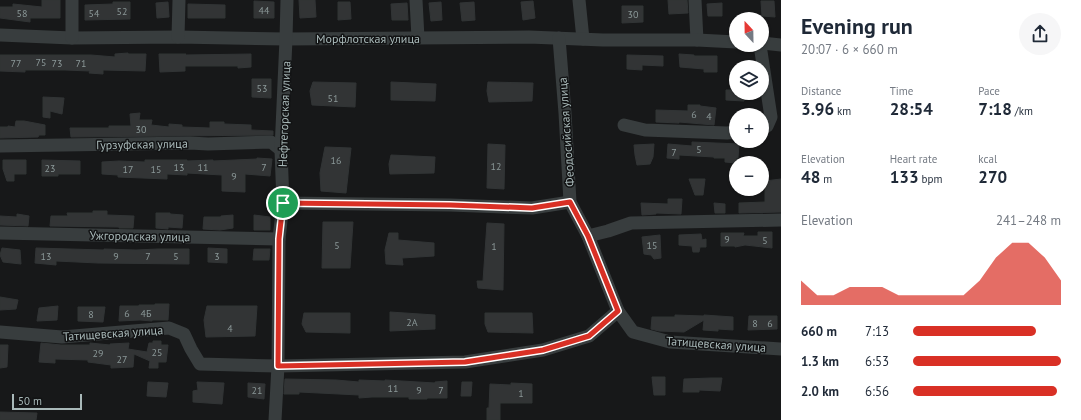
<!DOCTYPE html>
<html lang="en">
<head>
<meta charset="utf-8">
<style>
  :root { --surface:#fff; --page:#f6f6f7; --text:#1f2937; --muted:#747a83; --accent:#d93025 }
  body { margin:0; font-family:"PT Sans",sans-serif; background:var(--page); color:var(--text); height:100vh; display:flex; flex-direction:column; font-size:15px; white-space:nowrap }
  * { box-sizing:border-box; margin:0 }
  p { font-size:13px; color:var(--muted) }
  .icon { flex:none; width:22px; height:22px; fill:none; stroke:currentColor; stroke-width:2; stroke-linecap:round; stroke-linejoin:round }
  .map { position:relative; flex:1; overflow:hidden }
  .side { display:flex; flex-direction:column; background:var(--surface); width:300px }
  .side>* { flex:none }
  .needle { width:26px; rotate:338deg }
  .controls { position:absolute; left:729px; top:12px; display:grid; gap:8px }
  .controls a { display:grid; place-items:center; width:40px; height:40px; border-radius:50%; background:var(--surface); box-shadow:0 1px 3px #0004; font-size:20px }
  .scale { position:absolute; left:12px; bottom:10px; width:70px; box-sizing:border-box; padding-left:4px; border:2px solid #a9b9b9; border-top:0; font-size:11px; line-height:14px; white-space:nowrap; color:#a9b9b9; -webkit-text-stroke:3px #121314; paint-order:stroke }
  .pin { position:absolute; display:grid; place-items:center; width:34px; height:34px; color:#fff; margin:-17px; border:2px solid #fff; border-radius:50%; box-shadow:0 1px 4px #0007 }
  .round { display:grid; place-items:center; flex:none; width:42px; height:42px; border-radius:21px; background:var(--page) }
  .head { display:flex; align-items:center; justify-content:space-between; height:68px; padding:0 20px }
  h1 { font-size:22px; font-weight:700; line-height:30px }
  .stats { display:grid; grid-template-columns:repeat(3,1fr); gap:6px; height:68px; padding:4px 20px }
  .stats div { display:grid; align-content:center }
  .stats b { font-size:17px; font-weight:700 }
  .stats small { font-size:11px; font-weight:400 }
  .stats p { font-size:11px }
  .chart { height:112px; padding:8px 20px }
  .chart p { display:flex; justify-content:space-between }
  .chart svg { width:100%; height:72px; margin-top:4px; fill:var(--accent); opacity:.7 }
  ul { padding:0 20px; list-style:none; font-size:13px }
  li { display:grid; grid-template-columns:64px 48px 1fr; align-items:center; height:30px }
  li i { height:10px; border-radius:5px; background:var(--accent) }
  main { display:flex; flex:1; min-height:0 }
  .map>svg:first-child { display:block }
</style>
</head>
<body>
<main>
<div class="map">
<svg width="781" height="420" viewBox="0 0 781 420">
  <rect width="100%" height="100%" fill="#171819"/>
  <g fill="#323435" stroke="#313435">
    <polygon points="42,0 60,0 60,18 30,18 30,22 0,18 0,7 13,7 13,4 42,7"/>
    <polygon points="299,0 315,0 316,17 300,18"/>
    <polygon points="668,0 687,0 688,13 669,14"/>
    <polygon points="254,1 274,2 274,18 254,18"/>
    <polygon points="533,1 535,18 523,20 521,2"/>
    <polygon points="761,1 774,1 775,17 762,16"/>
    <polygon points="113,2 130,2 130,19 85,20 85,5 113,4"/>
    <polygon points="168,2 169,17 157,18 156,3"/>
    <polygon points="338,2 350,2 351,19 338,20"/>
    <polygon points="441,2 442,20 431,21 429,3"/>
    <polygon points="474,2 475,20 462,21 460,3"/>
    <polygon points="407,3 408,20 392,20 391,4"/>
    <polygon points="722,3 722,16 708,16 707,4"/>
    <polygon points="188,4 225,5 225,18 188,18"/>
    <polygon points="622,6 643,6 643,22 622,23"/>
    <polygon points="128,53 128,54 146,54 145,71 103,70 103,74 89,73 90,71 65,70 25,70 25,72 0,71 0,55 91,55 115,57 115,54"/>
    <polygon points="159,54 186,54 185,55 251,54 251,67 238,68 238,66 185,66 185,71 160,72"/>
    <polygon points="679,54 694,55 694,56 717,56 717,72 704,72 704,69 680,67"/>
    <polygon points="627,55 663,56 663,66 642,65 642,70 627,69"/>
    <polygon points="252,79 271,79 271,98 252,97"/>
    <polygon points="313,82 356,83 355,107 312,105 310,91"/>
    <polygon points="391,82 436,84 435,101 391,100"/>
    <polygon points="488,82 533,83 532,101 489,102 487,91"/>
    <polygon points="726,90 736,90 736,93 744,93 744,101 726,100"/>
    <polygon points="43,97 64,98 62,114 50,111 50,118 43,117"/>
    <polygon points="688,105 700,105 700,106 716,108 714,125 679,122 679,123 656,122 656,110 688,111"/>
    <polygon points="140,113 139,120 152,120 151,125 169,127 169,124 182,125 182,127 210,128 210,122 224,122 224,124 251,125 251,130 273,131 273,135 71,137 70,128 109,128 109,126 131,126 130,114"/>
    <polygon points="16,121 24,121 45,125 45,135 39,135 38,137 0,138 0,127 8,127 8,126 15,127"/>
    <polygon points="692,142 739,144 738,158 736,158 736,163 725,162 725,158 714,158 714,157 679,155 679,159 667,158 668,144 692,146"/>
    <polygon points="488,144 505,145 504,189 487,188"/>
    <polygon points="654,144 653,157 650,164 637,165 635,155 634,145"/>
    <polygon points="325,147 351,148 346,193 321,191 320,173"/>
    <polygon points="391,155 435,157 434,173 390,174 389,164"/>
    <polygon points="257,158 272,159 270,176 245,174 245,192 222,191 222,175 187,173 187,175 167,174 167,179 118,177 118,175 102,174 102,162 119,161 145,162 145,160 187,160 187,161 213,160 213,161 257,159"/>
    <polygon points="3,160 26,160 26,174 14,174 14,181 7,181 3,169"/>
    <polygon points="42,160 80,161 80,174 58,174 58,176 42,176"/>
    <polygon points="689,179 705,179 703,195 695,195"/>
    <polygon points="781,179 781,212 739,213 739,203 765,202 765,181"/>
    <polygon points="668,199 682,199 681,214 656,213 656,214 642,215 641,203 668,204"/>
    <polygon points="714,203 725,204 725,213 715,213"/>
    <polygon points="93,211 107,211 107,215 134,216 133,228 119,228 119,227 50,226 51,216 68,216 67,213 93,213"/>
    <polygon points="156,213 170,213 170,214 183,215 182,228 168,227 168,229 156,228"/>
    <polygon points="17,214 29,216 28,226 0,225 0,216 17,217"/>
    <polygon points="233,215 233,228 220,230 203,229 204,217 221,217 221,216"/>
    <polygon points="254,215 270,217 270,230 254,230"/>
    <polygon points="323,222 353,222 350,268 322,268"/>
    <polygon points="487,223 504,224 503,290 478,288 477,281 483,281"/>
    <polygon points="758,232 772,232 772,248 745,245 735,247 735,246 721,246 721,233 744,233 743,236 758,236"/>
    <polygon points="389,233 398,233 398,240 434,243 434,256 402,258 403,265 386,264 385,250"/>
    <polygon points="701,234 702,240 706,239 706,247 700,247 699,252 693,252 692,246 679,245 679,235"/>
    <polygon points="660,235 661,258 654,259 651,255 644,254 642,237"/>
    <polygon points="2,248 20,250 21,264 3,262 0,255"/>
    <polygon points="36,248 104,250 104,249 136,250 158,249 189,249 189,264 98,263 56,261 56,265 35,263"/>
    <polygon points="208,248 227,249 227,263 208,262"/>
    <polygon points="254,249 270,249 269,260 253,260"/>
    <polygon points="0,297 18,300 16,309 0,310"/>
    <polygon points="155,304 169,304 168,320 152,320 152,321 140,320 119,321 120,306 139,306 139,305 155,305"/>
    <polygon points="58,306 57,320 37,321 39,308"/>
    <polygon points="207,306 257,306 255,336 206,337 204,320"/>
    <polygon points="78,307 105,307 103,322 78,321"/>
    <polygon points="390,312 435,315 435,329 390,331"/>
    <polygon points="304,313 350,313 350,333 306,332 302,324"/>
    <polygon points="485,313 532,313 533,333 488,332 485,324"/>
    <polygon points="675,315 704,316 704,315 733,317 733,330 718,329 718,331 703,330 704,320 684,332 659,331 651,329 652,317 675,317"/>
    <polygon points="749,316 777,316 777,329 748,330"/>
    <polygon points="153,341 161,341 161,345 168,345 166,362 158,362 158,368 149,368 150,361 134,354 133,367 111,368 111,365 88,362 88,360 55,359 55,363 39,362 41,343 61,345 90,345 90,343 110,345 110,344 129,343 128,349 147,352 149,343 153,343"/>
    <polygon points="0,345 8,345 7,367 0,368"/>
    <polygon points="652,377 665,377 665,395 654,395"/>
    <polygon points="711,378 722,378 720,391 699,390 699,392 683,392 684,379"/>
    <polygon points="285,379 336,380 359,382 359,380 385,381 385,380 435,383 435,382 447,381 447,398 427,398 427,399 409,399 409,397 372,397 359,398 359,395 299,392 299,394 284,394"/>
    <polygon points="148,382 168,383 166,397 147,396"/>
    <polygon points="197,382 224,383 222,404 193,402 193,391 198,390"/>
    <polygon points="462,382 472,382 471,396 461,396"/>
    <polygon points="248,383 265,384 264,399 248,397"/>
    <polygon points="511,383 532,384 532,403 500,403 500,420 487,420 487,408 489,408 490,384 511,385"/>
    <polygon points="0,412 37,413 36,420 0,420"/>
  </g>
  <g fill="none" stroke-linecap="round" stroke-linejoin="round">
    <g stroke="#383d3e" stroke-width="13">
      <polyline points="416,0 418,38"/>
      <polyline points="579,0 583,39"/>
      <polyline points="695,0 697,40"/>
      <polyline points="0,35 72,38 178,37 286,39 529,37 603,40 697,40 736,42"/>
      <polyline points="178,37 179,0"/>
      <polyline points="72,38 72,0"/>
      <polyline points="559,38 565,113 570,202 588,236 618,311"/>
      <polyline points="762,43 781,45"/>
      <polyline points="760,45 771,117 767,126 762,128"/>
      <polyline points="624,125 645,130 727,133 736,132"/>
      <polyline points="0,146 190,143 208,144 271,142 281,150"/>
      <polyline points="283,203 450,205 532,208 570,202"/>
      <polyline points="0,233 279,239"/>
      <polyline points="588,236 608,231 631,223 781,220"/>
      <polyline points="0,332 62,337 169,328 184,334 191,349 200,364 278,366 465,362 543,350 589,336 618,311 633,332 670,342 781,349"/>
      <polyline points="275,420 278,366 279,239 283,203 281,150 286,39 287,0"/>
    </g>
  </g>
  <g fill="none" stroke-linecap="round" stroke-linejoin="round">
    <g stroke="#fff" stroke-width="8">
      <polygon id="route" points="570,202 588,236 618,311 589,336 543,350 465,362 278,366 279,239 283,203 450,205 532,208"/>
    </g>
    <use href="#route" stroke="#d93025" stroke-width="5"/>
  </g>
  <g text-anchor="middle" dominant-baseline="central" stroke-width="3" stroke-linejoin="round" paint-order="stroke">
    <g font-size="10" fill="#8b9898">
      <text x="264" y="10">44</text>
      <text x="122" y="11">52</text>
      <text x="22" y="13">58</text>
      <text x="94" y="13">54</text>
      <text x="633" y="14">30</text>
      <text x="41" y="62">75</text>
      <text x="16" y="63">77</text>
      <text x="57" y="63">73</text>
      <text x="81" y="63">71</text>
      <text x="262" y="88">53</text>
      <text x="333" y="98">51</text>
      <text x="694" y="114">6</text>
      <text x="709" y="116">4</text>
      <text x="141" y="129">30</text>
      <text x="699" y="149">5</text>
      <text x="674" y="152">7</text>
      <text x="336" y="160">16</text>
      <text x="496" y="166">12</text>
      <text x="179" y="167">13</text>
      <text x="203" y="167">11</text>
      <text x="264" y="167">7</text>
      <text x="50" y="168">23</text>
      <text x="128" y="169">17</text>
      <text x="156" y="169">15</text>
      <text x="234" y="176">9</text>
      <text x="727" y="239">9</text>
      <text x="765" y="240">5</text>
      <text x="337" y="245">5</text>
      <text x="652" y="245">15</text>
      <text x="494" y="246">1</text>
      <text x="46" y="256">13</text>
      <text x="116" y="256">9</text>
      <text x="148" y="256">7</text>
      <text x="176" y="256">5</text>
      <text x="217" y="256">3</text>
      <text x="127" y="313">6</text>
      <text x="146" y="313">4Б</text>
      <text x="91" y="314">8</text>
      <text x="412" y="322">2А</text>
      <text x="755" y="323">8</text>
      <text x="770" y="323">6</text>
      <text x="230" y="328">4</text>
      <text x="157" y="352">25</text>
      <text x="98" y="353">29</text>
      <text x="122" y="359">27</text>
      <text x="393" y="388">11</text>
      <text x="257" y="390">21</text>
      <text x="419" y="390">9</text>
      <text x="441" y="390">7</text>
      <text x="521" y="393">1</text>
    </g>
    <g font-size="12" fill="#a9b9b9" stroke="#121314">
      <text x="368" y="38">Морфлотская улица</text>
      <text transform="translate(284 114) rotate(-88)">Нефтегорская улица</text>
      <text transform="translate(566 132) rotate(-94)">Феодосийская улица</text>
      <text transform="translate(142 144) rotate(-1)">Гурзуфская улица</text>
      <text transform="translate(140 236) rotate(1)">Ужгородская улица</text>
      <text transform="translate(113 333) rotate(-4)">Татищевская улица</text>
      <text transform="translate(716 344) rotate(4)">Татищевская улица</text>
    </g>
  </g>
</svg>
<div class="controls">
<a><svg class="needle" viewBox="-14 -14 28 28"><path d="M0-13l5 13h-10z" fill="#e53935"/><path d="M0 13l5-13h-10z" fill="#747a83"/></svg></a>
<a><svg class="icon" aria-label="layers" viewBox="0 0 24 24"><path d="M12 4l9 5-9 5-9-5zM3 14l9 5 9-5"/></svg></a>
<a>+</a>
<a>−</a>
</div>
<div class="scale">50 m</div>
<div class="pin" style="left:283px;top:203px;background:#1e9e55"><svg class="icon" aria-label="arrive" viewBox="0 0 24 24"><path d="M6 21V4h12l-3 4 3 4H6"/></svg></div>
</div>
<section class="side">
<div class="head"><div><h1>Evening run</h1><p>20:07 · 6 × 660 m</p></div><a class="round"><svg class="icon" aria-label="share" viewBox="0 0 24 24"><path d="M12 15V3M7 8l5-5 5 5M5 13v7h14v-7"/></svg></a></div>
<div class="stats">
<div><p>Distance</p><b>3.96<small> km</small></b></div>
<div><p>Time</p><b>28:54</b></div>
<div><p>Pace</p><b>7:18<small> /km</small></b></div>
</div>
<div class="stats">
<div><p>Elevation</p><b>48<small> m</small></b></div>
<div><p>Heart rate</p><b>133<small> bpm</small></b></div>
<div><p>kcal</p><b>270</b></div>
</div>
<div class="chart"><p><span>Elevation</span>241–248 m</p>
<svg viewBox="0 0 160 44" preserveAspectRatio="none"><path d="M0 44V29L10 38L20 38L30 33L40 33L50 33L60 38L70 38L80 38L90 38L100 38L110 29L120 15L130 6L140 6L150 15L160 29V44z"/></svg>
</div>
<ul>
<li><b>660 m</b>7:13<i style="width:83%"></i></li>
<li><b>1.3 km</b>6:53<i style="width:100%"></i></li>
<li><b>2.0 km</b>6:56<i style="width:97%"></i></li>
</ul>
</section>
</main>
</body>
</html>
